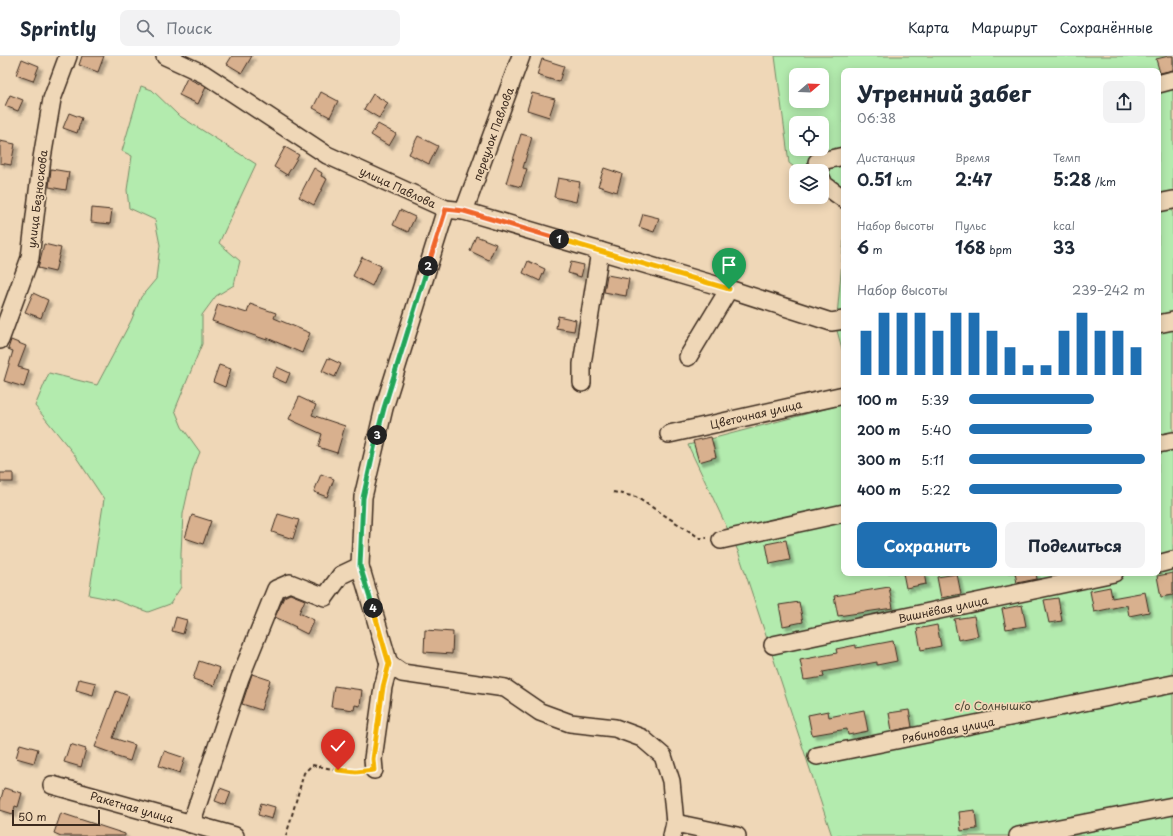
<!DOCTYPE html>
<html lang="ru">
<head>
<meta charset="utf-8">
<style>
  :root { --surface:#fff; --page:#f2f2f3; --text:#1f2937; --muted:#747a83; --line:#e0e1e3; --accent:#1f6fb2 }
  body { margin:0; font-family:"Playpen Sans",sans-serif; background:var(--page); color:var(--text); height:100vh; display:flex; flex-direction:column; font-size:15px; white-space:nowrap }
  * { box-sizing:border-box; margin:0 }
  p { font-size:13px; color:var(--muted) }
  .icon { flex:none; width:22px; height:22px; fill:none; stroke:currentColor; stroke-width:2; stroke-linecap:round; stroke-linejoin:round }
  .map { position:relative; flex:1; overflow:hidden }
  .details { position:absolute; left:841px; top:12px; width:320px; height:508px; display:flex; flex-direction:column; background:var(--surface); border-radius:8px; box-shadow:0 2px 10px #0003 }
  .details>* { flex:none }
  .needle { width:26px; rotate:71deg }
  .fabs { position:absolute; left:789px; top:12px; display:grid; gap:8px }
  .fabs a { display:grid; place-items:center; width:40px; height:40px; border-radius:8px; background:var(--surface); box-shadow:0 2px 10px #0003; font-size:20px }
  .scale { position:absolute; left:12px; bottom:10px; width:88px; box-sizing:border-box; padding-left:4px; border:2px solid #3b2a1e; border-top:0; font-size:11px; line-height:14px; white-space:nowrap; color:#3b2a1e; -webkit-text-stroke:3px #efd7b7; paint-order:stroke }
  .pin { position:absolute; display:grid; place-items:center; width:34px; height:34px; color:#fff; margin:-41px -17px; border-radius:50% 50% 50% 0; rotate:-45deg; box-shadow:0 0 4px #0007 }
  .pin .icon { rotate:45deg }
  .km { position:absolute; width:20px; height:20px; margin:-10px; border-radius:50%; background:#222; color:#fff; font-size:11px; line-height:20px; text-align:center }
  .round { display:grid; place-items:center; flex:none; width:42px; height:42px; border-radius:8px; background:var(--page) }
  .head { display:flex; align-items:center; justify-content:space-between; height:68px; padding:0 16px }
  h1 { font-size:22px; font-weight:700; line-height:30px }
  .metrics { display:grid; grid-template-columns:repeat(3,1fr); gap:6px; height:68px; padding:4px 16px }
  .metrics div { display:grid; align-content:center }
  .metrics b { font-size:17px; font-weight:700 }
  .metrics small { font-size:11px; font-weight:400 }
  .metrics p { font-size:11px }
  .chart { height:112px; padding:8px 16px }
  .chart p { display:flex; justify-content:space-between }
  .chart svg { width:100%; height:72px; margin-top:4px; stroke:var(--accent); stroke-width:6 }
  .primary-button { display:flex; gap:8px; margin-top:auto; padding:8px 16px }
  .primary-button a { flex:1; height:46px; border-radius:8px; background:var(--accent); color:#fff; font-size:16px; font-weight:700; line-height:46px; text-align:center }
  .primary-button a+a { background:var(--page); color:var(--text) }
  ul { padding:0 16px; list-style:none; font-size:13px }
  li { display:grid; grid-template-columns:64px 48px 1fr; align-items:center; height:30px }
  li i { height:10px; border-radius:5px; background:var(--accent) }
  header { display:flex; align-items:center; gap:24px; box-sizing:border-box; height:56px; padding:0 20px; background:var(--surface); border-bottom:1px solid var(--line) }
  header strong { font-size:19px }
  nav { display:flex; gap:22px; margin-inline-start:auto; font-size:14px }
  .search { width:280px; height:36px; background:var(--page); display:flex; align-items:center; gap:10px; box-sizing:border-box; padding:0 14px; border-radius:8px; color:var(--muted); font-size:15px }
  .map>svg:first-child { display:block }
</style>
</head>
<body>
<header>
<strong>Sprintly</strong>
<div class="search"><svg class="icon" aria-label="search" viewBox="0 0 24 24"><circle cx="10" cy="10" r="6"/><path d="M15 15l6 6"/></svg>Поиск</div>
<nav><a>Карта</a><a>Маршрут</a><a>Сохранённые</a></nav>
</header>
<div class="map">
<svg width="1173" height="780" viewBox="0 0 1173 780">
  <defs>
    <filter id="shadow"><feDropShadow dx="3.5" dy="3.5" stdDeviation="1" flood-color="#0004"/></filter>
  </defs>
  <rect width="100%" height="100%" fill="#efd7b7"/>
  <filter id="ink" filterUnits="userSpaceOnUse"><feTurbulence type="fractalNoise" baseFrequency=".025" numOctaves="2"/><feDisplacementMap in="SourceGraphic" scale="8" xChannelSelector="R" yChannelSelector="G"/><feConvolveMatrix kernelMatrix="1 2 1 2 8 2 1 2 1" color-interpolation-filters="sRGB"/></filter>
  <g filter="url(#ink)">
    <g fill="#b3ebae" stroke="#778a66" fill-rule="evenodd">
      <path d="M775 0H1173V780H832L738 495 688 389 844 348V517H1158V15H844V151L822 115H799L789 107ZM796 19H822V45H796ZM796 67H822V93H796Z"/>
      <polygon points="141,30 152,34 178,59 256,108 219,187 240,205 234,229 216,240 202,259 202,288 175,354 182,371 200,396 193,413 183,458 181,497 181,531 170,548 148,556 115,544 89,539 104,443 74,398 35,350 49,317 97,329 131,265 141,241 156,223 160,189 155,164 129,152 127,134 132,100 122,95"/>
      <polygon points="844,184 844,300 836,271"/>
    </g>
    <g fill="#d8b08e" stroke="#3b2a1e" filter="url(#shadow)">
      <polygon points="82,0 104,0 98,16 79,9"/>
      <polygon points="232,0 252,0 242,17 227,8"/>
      <polygon points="1169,0 1173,0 1173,14 1160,17 1156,3"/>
      <polygon points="22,3 39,10 33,25 16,19"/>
      <polygon points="542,3 564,10 559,26 537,19"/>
      <polygon points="187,22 206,31 198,48 179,39"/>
      <polygon points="321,36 338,45 330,61 313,52"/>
      <polygon points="532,37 555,43 549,61 527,54"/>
      <polygon points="373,38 388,47 379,62 364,53"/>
      <polygon points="10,39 23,44 18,55 5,50"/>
      <polygon points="69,57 82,62 77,77 63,72"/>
      <polygon points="378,68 396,78 389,90 371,79"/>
      <polygon points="521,78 532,81 523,112 527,113 521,131 506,127"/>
      <polygon points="418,80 438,90 429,108 409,98"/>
      <polygon points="0,85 15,88 11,109 0,107"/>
      <polygon points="285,91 299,99 287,119 274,111"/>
      <polygon points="314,112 322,117 321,120 327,123 314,149 299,141"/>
      <polygon points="604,112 622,118 617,136 598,130"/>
      <polygon points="51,113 69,116 66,134 49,131"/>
      <polygon points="558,122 580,126 576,146 554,141"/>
      <polygon points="92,152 112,154 110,168 91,166"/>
      <polygon points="400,154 415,161 408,176 393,169"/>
      <polygon points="643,158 659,162 654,176 639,171"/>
      <polygon points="476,180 496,188 489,204 470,195"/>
      <polygon points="44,188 61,192 55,216 38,212"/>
      <polygon points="362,201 381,210 372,230 353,220"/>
      <polygon points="528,205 545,213 540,225 523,217"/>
      <polygon points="571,206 584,209 581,221 568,217"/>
      <polygon points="607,219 629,223 626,240 604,236"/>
      <polygon points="33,237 48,244 41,262 25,256"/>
      <polygon points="218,248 247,257 250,248 276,257 274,262 310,277 302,297 267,282 267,284 212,265"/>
      <polygon points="558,260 576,264 574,275 556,272"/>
      <polygon points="11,284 26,290 18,311 29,314 24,331 4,325 13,295 8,293"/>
      <polygon points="328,302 341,308 335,321 322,315"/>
      <polygon points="219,309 231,313 225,331 213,326"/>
      <polygon points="277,311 290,317 286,327 272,321"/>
      <polygon points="299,341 316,349 312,359 345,370 337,397 318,391 322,378 289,363"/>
      <polygon points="711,381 716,401 699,406 693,385"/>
      <rect x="0" y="417" width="13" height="9"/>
      <polygon points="321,418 334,423 327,441 314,436"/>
      <polygon points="278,458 299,464 293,483 272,476"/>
      <polygon points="192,459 211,465 203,488 185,482"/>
      <polygon points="786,484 790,504 770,508 766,488"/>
      <polygon points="903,517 924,517 926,528 906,532"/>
      <polygon points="1015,517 1036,517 1037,523 1017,527"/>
      <polygon points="1173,517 1173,539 1161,541 1157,520"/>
      <polygon points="957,518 961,538 941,542 937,521"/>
      <polygon points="889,531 893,552 838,560 834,540"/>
      <polygon points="1110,531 1112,542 1145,536 1149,556 1129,560 1127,549 1094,556 1090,535"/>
      <polygon points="290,538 305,544 299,557 314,564 307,578 295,572 296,571 275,561 284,541"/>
      <polygon points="1058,542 1062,565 1049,567 1044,544"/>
      <polygon points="799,546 803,566 783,570 779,549"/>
      <polygon points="1022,549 1026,570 1006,573 1002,553"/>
      <polygon points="974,560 978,580 958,584 954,563"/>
      <polygon points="176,561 187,564 183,578 172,575"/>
      <polygon points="937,569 941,590 921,594 917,573"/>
      <polygon points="425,574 453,576 452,598 424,596"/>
      <polygon points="893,585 897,605 877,609 877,606 823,616 824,621 804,624 800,604 837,597 836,593 856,589 856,592"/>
      <polygon points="199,605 220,612 214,630 193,623"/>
      <polygon points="252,618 270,624 261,654 242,648"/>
      <polygon points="79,623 96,627 93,639 76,634"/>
      <polygon points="334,630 362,634 360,650 355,649 354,654 331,651"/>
      <polygon points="116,635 129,640 113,682 135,689 130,705 114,700 114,698 95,691"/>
      <polygon points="864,654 868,675 848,679 847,673 812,679 808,659 828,655 829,661"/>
      <polygon points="909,654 912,671 892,675 889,657"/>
      <polygon points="20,688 38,693 34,707 16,702"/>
      <polygon points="70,688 86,693 81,711 64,706"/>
      <polygon points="164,695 185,702 180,717 159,710"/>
      <polygon points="4,732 22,737 18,751 15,750 13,758 0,754 0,746"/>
      <polygon points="220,732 231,736 226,749 215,745"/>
      <polygon points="261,747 275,751 272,763 258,759"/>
      <polygon points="975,754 977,773 961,775 959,756"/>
      <polygon points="61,757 125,778 125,780 61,780 54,777"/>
    </g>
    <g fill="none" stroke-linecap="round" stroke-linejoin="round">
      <g stroke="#3b2a1e" stroke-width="20">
        <g id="minor">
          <polyline points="165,0 204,18 327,99 446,153 464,155 729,233 831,266 844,264"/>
          <polyline points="1158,28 1173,24"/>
          <polyline points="820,115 817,106 844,100"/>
          <polyline points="822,123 823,128 844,143"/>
          <polyline points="1158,147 1173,144"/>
          <polyline points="446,153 384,352 363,441 360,510 389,608 402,617 505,632 540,656 570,667 615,672 642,682 663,700 671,725 675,767 672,780"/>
          <polyline points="464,155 521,0"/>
          <polyline points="1158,268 1173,265"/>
          <polyline points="0,284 30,202 42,102 52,43 68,0"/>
          <polyline points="688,301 729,233"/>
          <polyline points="582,327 582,308 600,195"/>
          <polyline points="669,378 844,339"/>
          <polyline points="1158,388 1173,385"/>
          <polyline points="721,484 844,457"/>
          <polyline points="1158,508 1173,504"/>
          <polyline points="773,589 1114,517"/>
          <polyline points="817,700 1173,628"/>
          <polyline points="374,714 373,703 383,631 389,608"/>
          <polyline points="52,729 235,780"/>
          <polyline points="675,767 737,780"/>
          <polyline points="191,768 240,622 276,533 290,527 325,541 341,519 360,510"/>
          <polyline points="1018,780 1173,750"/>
        </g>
      </g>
      <g stroke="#3b2a1e" stroke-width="2" stroke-dasharray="4 3" stroke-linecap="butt">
        <polyline points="613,436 636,441 700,482 707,482"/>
        <polyline points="286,780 304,717 312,709 338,714 359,715"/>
      </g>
      <use href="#minor" stroke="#efd7b7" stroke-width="17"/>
    </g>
  </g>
  <g fill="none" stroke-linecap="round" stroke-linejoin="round" filter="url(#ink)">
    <g stroke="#fff" stroke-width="8">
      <polyline id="split-1" points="559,183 729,233"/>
    </g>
    <g stroke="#fff" stroke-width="8">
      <polyline id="split-2" points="428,210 446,153 464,155 559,183"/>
    </g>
    <g stroke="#fff" stroke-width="8">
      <polyline id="split-3" points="377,379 384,352 428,210"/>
    </g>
    <g stroke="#fff" stroke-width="8">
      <polyline id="split-4" points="373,552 360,510 363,442 377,379"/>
    </g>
    <g stroke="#fff" stroke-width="8">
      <polyline id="split-5" points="338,714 356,716 374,714 373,703 383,631 389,608 373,552"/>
    </g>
    <use href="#split-1" stroke="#f5b400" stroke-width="5"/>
    <use href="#split-2" stroke="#f0652b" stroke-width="5"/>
    <use href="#split-3" stroke="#22a559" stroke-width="5"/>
    <use href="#split-4" stroke="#22a559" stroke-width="5"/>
    <use href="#split-5" stroke="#f5b400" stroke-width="5"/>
  </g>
  <g text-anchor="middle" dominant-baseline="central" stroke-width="3.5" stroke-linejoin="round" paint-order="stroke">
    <g font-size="11" fill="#3b2a1e" stroke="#efd7b7">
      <text transform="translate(493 78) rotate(-70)">переулок Павлова</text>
      <text transform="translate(398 131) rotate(25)">улица Павлова</text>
      <text transform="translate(37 143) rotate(-83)">улица Безноскова</text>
      <text transform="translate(756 358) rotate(-13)">Цветочная улица</text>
      <text transform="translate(943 553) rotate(-12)">Вишнёвая улица</text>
      <text transform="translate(948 674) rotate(-11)">Рябиновая улица</text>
      <text transform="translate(132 751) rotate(16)">Ракетная улица</text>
    </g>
    <g font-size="11" fill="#4d4734" stroke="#efd7b7">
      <text x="993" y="649">с/о Солнышко</text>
    </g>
  </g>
</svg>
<div class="fabs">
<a><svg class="needle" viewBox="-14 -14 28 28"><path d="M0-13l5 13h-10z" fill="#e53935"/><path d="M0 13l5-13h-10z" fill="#747a83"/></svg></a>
<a><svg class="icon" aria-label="locate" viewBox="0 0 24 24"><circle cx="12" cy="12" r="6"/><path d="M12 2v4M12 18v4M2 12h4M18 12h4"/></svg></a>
<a><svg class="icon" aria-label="layers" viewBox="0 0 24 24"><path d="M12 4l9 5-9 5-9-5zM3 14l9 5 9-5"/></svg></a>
</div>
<div class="scale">50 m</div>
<div class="pin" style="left:729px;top:233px;background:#1e9e55"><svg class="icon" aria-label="arrive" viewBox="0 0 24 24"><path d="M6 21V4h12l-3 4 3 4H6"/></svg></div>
<div class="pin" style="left:338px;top:714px;background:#d93025"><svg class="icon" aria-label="check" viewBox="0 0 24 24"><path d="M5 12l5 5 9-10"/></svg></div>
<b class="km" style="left:559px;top:183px">1</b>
<b class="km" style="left:428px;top:210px">2</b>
<b class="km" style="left:377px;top:379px">3</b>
<b class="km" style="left:373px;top:552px">4</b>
<section class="details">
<div class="head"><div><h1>Утренний забег</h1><p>06:38</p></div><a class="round"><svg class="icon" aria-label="share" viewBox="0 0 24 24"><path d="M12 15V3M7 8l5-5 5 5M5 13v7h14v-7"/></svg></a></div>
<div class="metrics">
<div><p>Дистанция</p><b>0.51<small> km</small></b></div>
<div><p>Время</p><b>2:47</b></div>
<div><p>Темп</p><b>5:28<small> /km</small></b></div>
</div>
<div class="metrics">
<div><p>Набор высоты</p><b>6<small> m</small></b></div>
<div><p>Пульс</p><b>168<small> bpm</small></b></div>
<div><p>kcal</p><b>33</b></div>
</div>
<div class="chart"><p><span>Набор высоты</span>239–242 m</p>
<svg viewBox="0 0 160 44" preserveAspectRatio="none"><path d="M5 44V17M15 44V6M25 44V6M35 44V6M45 44V17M55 44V6M65 44V6M75 44V17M85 44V27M95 44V38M105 44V38M115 44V17M125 44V6M135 44V17M145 44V17M155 44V27"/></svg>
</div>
<ul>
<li><b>100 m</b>5:39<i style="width:71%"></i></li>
<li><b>200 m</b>5:40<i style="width:70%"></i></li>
<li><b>300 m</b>5:11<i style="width:100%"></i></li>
<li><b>400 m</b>5:22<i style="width:87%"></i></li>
</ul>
<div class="primary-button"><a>Сохранить</a><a>Поделиться</a></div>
</section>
</div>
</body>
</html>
